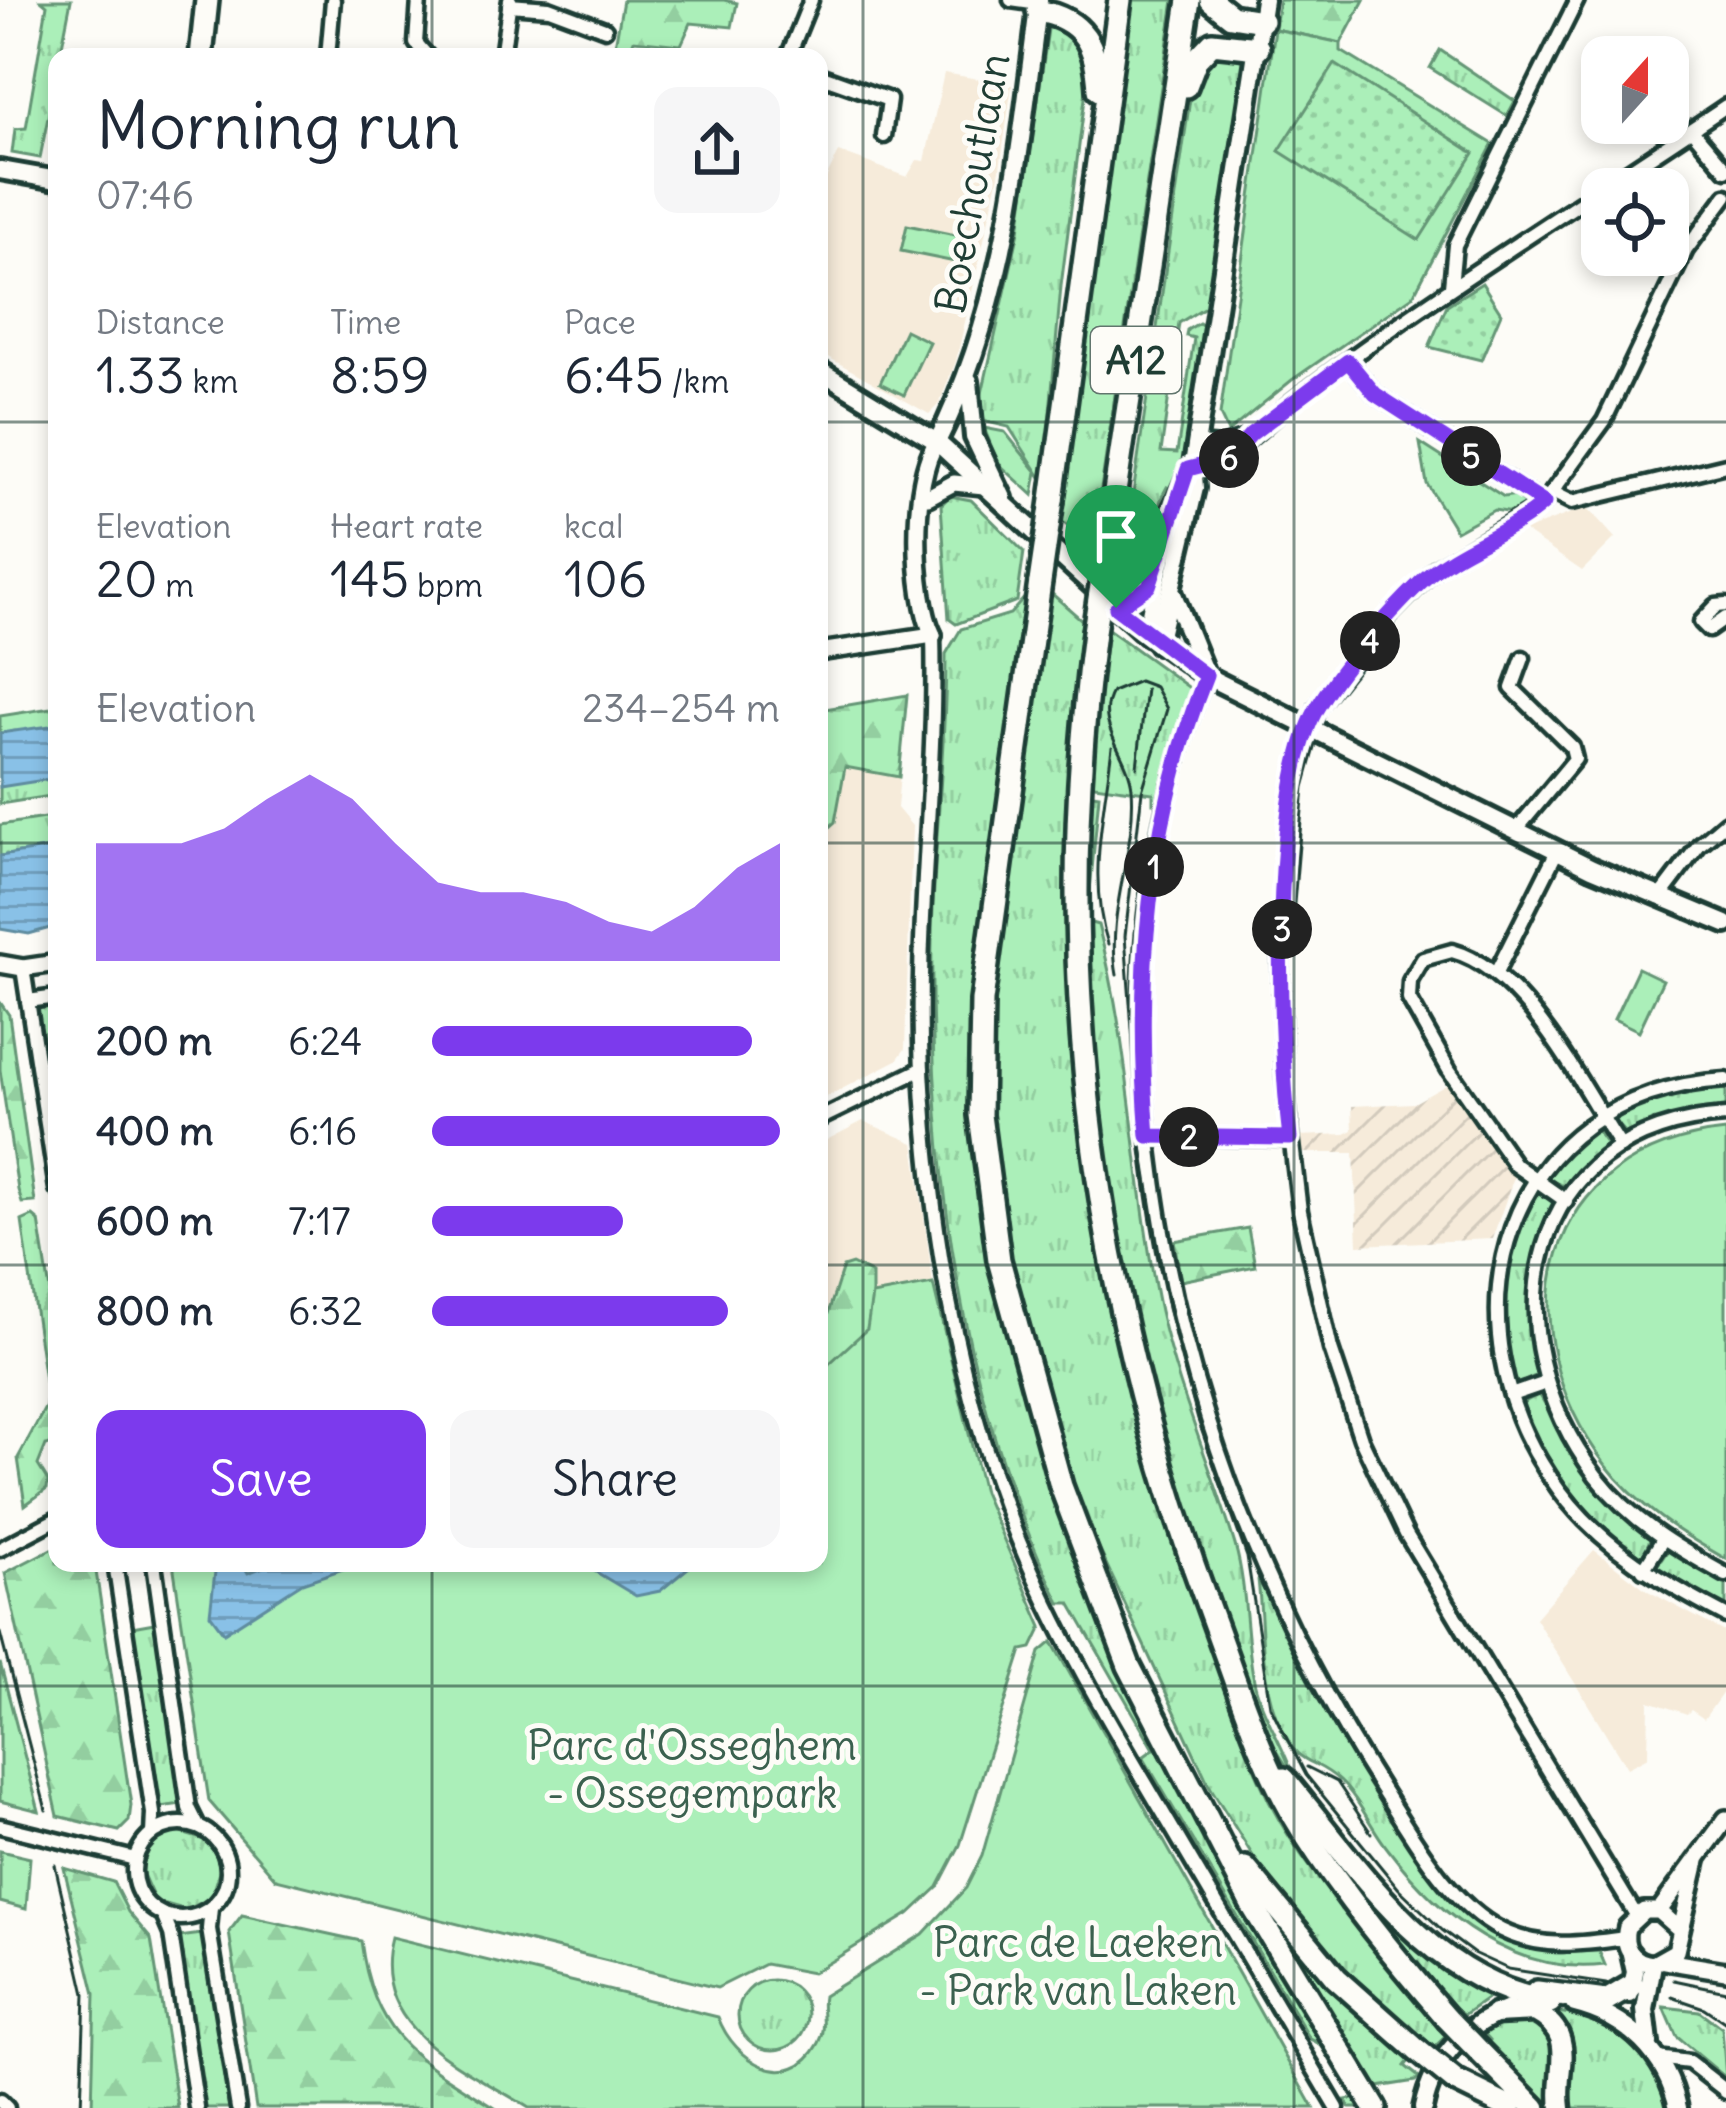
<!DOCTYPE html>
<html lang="en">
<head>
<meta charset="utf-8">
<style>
  :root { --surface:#fff; --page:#f6f6f7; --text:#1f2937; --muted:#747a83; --accent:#7c3aed }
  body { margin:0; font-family:Delius,sans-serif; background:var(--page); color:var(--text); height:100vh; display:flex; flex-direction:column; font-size:45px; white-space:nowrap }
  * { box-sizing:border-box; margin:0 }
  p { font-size:39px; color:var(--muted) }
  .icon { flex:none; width:66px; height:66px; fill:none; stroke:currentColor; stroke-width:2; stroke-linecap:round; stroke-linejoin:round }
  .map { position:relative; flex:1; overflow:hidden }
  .panel { position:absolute; left:48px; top:48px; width:780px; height:1524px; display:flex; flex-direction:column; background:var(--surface); border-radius:24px; box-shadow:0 6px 18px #0003 }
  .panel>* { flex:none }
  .needle { width:78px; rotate:21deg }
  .tools { position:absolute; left:1581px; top:36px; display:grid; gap:24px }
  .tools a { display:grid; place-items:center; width:108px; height:108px; border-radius:24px; background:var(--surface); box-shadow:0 6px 18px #0003; font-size:60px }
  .pin { position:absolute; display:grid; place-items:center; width:102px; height:102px; color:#fff; margin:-123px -51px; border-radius:50% 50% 50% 0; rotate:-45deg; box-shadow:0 0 12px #0007 }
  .pin .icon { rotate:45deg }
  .km { position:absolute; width:60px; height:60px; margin:-30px; border-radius:50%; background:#222; color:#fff; font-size:33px; line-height:60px; text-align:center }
  .round { display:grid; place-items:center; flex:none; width:126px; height:126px; border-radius:24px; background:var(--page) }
  .headline { display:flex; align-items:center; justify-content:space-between; height:204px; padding:0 48px }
  h1 { font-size:66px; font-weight:600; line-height:90px }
  .metrics { display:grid; grid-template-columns:repeat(3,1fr); gap:18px; height:204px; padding:12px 48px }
  .metrics div { display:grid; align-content:center }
  .metrics b { font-size:51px; font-weight:600 }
  .metrics small { font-size:33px; font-weight:400 }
  .metrics p { font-size:33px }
  .chart { height:336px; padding:24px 48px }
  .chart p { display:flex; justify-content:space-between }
  .chart svg { width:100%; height:216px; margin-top:12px; fill:var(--accent); opacity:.7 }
  .button { display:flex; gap:24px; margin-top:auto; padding:24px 48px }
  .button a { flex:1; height:138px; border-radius:24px; background:var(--accent); color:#fff; font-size:48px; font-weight:600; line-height:138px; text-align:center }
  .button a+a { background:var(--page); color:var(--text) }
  ul { padding:0 48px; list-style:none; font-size:39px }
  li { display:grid; grid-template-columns:192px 144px 1fr; align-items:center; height:90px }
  li i { height:30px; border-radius:15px; background:var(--accent) }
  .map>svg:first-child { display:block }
</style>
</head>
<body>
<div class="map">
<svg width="1726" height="2108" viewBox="0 0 1726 2108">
  <defs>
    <pattern id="industrial-furrows" width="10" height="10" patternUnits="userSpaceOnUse" patternTransform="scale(3)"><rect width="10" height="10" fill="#f6ebda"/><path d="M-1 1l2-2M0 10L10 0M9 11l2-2" fill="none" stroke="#d2cabc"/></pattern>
    <pattern id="grass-tufts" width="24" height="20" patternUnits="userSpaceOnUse" patternTransform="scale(3)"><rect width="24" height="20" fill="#abefb9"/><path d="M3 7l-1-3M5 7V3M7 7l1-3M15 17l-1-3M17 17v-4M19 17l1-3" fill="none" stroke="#93cea0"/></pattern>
    <pattern id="forest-firs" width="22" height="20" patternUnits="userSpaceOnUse" patternTransform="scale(3)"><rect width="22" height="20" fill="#abefb9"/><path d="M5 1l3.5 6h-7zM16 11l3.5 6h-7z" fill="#93cea0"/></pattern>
    <pattern id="garden-dots" width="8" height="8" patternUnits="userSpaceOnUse" patternTransform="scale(3)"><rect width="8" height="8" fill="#abefb9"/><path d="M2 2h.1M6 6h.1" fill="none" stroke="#93cea0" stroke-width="1.8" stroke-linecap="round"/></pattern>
    <pattern id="water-rules" width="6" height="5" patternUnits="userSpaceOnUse" patternTransform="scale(3)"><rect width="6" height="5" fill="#89c1e7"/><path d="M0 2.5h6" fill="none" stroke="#6f9ebc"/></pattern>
  </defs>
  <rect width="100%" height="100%" fill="#fdfcf7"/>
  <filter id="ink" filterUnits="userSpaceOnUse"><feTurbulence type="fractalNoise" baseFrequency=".00833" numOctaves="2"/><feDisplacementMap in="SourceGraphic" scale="24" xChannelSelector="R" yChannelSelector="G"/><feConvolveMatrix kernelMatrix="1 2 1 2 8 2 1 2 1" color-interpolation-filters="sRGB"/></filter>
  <g filter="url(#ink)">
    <g fill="#f6ebda">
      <polygon points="944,73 1012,85 999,175 956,361 939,404 929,414 819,352 819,192 839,152 907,177 917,160 925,161"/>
      <polygon points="1587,507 1615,538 1582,571 1524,531"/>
      <polygon points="907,695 897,808 912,826 905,1049 897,1060 819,1101 819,710"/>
      <polygon points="863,1121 914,1143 933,1284 873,1295 819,1373 819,1144"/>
      <polygon points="1594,1550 1648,1591 1726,1633 1726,1688 1704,1719 1691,1710 1687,1714 1649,1701 1648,1757 1627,1768 1535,1618"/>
    </g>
    <polygon fill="url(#industrial-furrows)" points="1448,1084 1514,1177 1492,1239 1358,1245 1354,1153 1302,1153 1300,1136 1345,1134 1353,1130 1352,1106 1414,1103"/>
    <g fill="url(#grass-tufts)" stroke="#659676" stroke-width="3">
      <polygon points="41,0 71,0 40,158 12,153 15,129 26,128 47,5"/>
      <polygon points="1132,0 1174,0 1092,549 1062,521 1061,505"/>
      <polygon points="1049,22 1069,27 1089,67 1061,286 1044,482 1009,427 979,420 978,411 1019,231"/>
      <polygon points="1440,50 1515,101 1507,116 1430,68"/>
      <path d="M1212 51 1243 56 1246 70 1213 302 1179 323 1161 452 1177 453 1194 338 1186 336 1187 330 1199 323 1208 329 1188 451 1174 490 1167 487C1147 520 1162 565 1134 591L1117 572 1120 559 1115 555 1129 522 1192 85Z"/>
      <polygon points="984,428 1005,432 1037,472 1033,495 998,463"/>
      <polygon points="950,496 971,500 1024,552 1017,601 956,624 949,619 941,505"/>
      <path d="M1051 593 1083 621C1077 654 1078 692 1074 728 1045 1028 1097 1321 1196 1604 1218 1670 1239 1739 1269 1801 1310 1883 1384 1952 1443 2022L1439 2026 1447 2035 1430 2051 1380 2013 1279 1898 1209 1785 1075 1497 1011 1283 989 1134 990 1005Z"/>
      <path d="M1027 595 979 953 971 1058 972 1132 996 1289 1051 1483 1091 1591 1369 2108H1350L1345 2100 1357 2098C1348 2080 1330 2046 1310 2039L1143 1757 1154 1749 1070 1603H1060C959 1401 929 1160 932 936 934 842 946 748 946 654L961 629 1010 614Z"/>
      <polygon points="1108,629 1191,689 1159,803 1153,803 1153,793 1087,784"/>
      <polygon points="57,707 57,795 0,804 0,716"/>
      <path d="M1087 793 1099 795 1088 912 1091 923 1098 925C1132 1052 1133 1183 1160 1311 1178 1391 1211 1466 1235 1545 1248 1590 1245 1643 1255 1685 1263 1717 1285 1748 1293 1776L1261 1726 1163 1447 1124 1298 1088 1028Z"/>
      <polygon points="57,816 57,847 0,856 0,825"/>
      <polygon points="57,1001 57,1142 34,1008"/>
      <polygon points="1726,1086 1726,1110 1667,1120 1628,1136 1612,1119 1658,1097"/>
      <polygon points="1595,1128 1609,1147 1568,1188 1549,1180 1548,1174"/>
      <path d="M1539 1192 1555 1203C1531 1264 1521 1309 1537 1375L1518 1384C1487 1341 1504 1230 1539 1192Z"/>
      <path d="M1539 1394 1590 1478 1651 1538 1641 1558C1583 1531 1545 1460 1521 1404Z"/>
      <polygon points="1668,1550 1726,1581 1726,1609 1655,1569"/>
      <path d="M1258 1579 1364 1774 1452 1898 1488 1932 1520 1945 1555 1953 1599 1951 1605 1965C1515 1976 1439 1917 1388 1849 1371 1828 1360 1800 1340 1781 1315 1757 1299 1768 1281 1729 1259 1680 1264 1633 1258 1579Z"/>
      <polygon points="154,1623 182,1804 160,1807 132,1627"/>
      <polygon points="1317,1828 1495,1993 1465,2014 1455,2010 1329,1854"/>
      <polygon points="175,1831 208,1841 221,1865 211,1897 187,1910 155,1901 141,1870 151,1844"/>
      <polygon points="1271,1910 1413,2056 1405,2066 1419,2077 1415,2081 1371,2088 1265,1913"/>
      <polygon points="202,1934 203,1940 229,2108 205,2108 179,1937"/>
      <circle cx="773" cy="2015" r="35"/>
      <polygon points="1664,2007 1699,2011 1722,2028 1726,2078 1677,2037"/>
      <path d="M1546 2011C1608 2015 1651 2047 1668 2108H1563Z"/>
      <polygon points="1531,2016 1557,2035 1556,2108 1544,2108 1483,2047 1490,2040 1483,2032 1503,2020"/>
    </g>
    <g fill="url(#forest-firs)" stroke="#659676" stroke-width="3">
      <polygon points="623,0 724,0 737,3 732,27 691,23 681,45 634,40 627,57 613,57"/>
      <polygon points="1279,0 1364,0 1341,43 1275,29"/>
      <polygon points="907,695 899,777 845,767 835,822 826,830 819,964 819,710"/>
      <polygon points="0,1002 9,1015 35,1202 22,1203 18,1190 0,1070"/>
      <polygon points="33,1216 39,1221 57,1335 57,1443 46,1445 38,1465 48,1481 47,1489 25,1505 18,1458 46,1406 47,1394 22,1221"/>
      <polygon points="1248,1228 1255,1266 1181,1281 1174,1241"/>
      <polygon points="852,1264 872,1274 872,1295 913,1308 819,1382 819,1322 825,1323 843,1267"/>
      <polygon points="57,1546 57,1563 95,1565 131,1805 129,1821 119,1831 58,1816 5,1573"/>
      <polygon points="64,1868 113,1882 128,1912 151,1939 178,2108 92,2108 95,1994"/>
      <path d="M242 1915 361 1941C374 2039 417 2059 495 2108H256L229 1932Z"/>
    </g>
    <g fill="#abefb9" stroke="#659676" stroke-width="3">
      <polygon points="1275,29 1341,43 1341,51 1493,144 1413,296 1292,380 1228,432 1220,415"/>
      <polygon points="907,225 960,236 955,262 901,251"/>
      <polygon points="905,330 929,342 904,395 880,383"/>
      <polygon points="1420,443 1504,497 1516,495 1526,506 1513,513 1494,510 1456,531 1427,484"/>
      <polygon points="1638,968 1663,980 1639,1031 1614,1019"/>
      <path d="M1726 1131V1559C1680 1533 1637 1506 1605 1464 1502 1328 1541 1149 1726 1131Z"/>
      <polygon points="933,1284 983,1492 1042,1627 1032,1648 1022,1650 960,1845 938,1887 909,1914 812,1973 765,1964 717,1988 276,1879 209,1801 173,1563 819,1563 819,1373 867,1329 872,1295"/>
      <path d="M1052 1642 1314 2108H529C464 2067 367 2030 391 1937L718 2017C734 2061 790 2096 819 2043 828 2027 820 2012 823 1996L923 1934 966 1888 982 1856 1040 1652Z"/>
      <polygon points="0,1663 39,1811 0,1801"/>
      <polygon points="0,1851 30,1858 26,1909 0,1902"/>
    </g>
    <g fill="url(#garden-dots)" stroke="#659676" stroke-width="3">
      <polygon points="1335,64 1474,153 1419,240 1279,151"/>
      <polygon points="1482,283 1501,313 1481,360 1429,347 1447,305"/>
    </g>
    <g fill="url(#water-rules)" stroke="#5f8c9f" stroke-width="3">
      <polygon points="57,725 57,778 0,787 0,733"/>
      <polygon points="57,847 57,926 29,934 0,929 0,856"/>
      <polygon points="216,1563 242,1563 248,1573 274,1563 360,1563 302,1583 224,1633 210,1614"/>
      <polygon points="581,1563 638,1569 694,1563 660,1591 636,1596"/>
    </g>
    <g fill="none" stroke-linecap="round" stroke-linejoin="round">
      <g stroke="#1f3d34" stroke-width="21">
        <g id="minor">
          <polyline points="419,0 416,43 428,57"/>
          <polyline points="1011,0 1039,4"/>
          <polyline points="509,5 549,8 605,29"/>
          <polyline points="328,57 333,0"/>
          <polyline points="502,57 510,0"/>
          <polyline points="788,57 811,0"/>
          <polyline points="819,75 889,100 884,136"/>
          <polyline points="1692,130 1726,170"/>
          <polyline points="1451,286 1455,245 1577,0"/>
          <polyline points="1348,361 1375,394 1544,503"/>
          <polyline points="1197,444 1222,446 1245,438"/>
          <path d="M1193 465C1238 461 1263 423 1298 397 1435 293 1583 203 1726 106"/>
          <polyline points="1552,492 1572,502 1726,465"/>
          <polyline points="1726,605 1716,606 1701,622 1709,630 1726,618"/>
          <path d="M933 635C937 780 915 924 922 1070 930 1228 958 1392 1018 1539 1057 1634 1110 1723 1162 1811 1220 1910 1279 2010 1337 2108"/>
          <path d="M1206 676C1165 781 1139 900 1141 1013 1146 1292 1234 1558 1384 1792 1414 1839 1449 1903 1501 1930 1541 1950 1582 1944 1625 1938"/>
          <polyline points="1516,830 1575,759 1572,747 1512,688 1523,658"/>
          <polyline points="1659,898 1699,845 1726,822"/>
          <polyline points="23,968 57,1189"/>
          <polyline points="1496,973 1557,851"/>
          <polyline points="28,1001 57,997"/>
          <path d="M1726 1080C1501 1093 1436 1324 1560 1491 1603 1549 1663 1583 1726 1616"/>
          <path d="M1726 1116C1522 1128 1488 1334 1596 1476 1631 1521 1677 1548 1726 1575"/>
          <polyline points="819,1119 922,1069"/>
          <polyline points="1148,1136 1290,1139"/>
          <path d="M1566 1201 1515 1165 1449 1070 1409 999 1410 981 1423 959 1452 951C1526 971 1581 1086 1621 1147"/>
          <polyline points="1511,1395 1546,1383"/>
          <polyline points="0,1549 57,1519"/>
          <polyline points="115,1563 153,1813 152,1834"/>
          <polyline points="154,1563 189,1808 198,1826"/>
          <polyline points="1643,1570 1663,1539"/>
          <circle cx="181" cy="1871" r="47"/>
          <polyline points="0,1826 135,1859"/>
          <polyline points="211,1908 209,1929 238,2108"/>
          <polyline points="163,1915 171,1934 197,2108"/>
          <polyline points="1636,1915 1406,1534 1361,1439 1331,1349 1300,1211 1284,1076 1280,961 1295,786 1317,707 1391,614 1436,568 1544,503 1604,421 1686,250 1726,196"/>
          <polyline points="1657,2058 1689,2062 1726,2091"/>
          <polyline points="0,2101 7,2108"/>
        </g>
      </g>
      <g stroke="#1f3d34" stroke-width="24">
        <g id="tertiary">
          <polyline points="928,497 954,483 984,486"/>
          <path d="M933 635C913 595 911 478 937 442"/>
          <polyline points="819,652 933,635"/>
          <polyline points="0,964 23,968 57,963"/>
          <polyline points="1659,1911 1726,1819"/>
          <path d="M1677 1927 1659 1911H1644L1627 1927C1622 1947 1632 1962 1653 1964L1676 1951 1697 1861"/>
          <polyline points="1665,1961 1726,1971"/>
        </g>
      </g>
      <g stroke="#1f3d34" stroke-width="26">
        <g id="secondary">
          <polyline points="0,170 57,180"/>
          <polyline points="819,370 937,442 1141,630 1206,676 1592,868 1726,924"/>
          <polyline points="969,381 974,437 1003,498"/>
          <path d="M937 442C1007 303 1019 152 1039 0"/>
          <polyline points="1173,594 1206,676"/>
          <polyline points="1116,608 1146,591 1153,577"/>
          <polyline points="1146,634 1170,514 1193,465"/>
          <polyline points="1158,644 1195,488 1193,465 1264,0"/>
          <polyline points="1630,1994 1635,1972 1631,1954"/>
          <path d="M1575 2004C1628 2017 1667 2055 1678 2108"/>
          <polyline points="1649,2043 1645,2010 1653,1964"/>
          <path d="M1423 2108C1433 2061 1463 2026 1508 2009"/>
        </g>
      </g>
      <g stroke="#1f3d34" stroke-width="27">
        <path id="primary" d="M1495 2014 1535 2012C1580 2036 1555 2069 1561 2108"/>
      </g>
      <g stroke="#1f3d34" stroke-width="30">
        <g id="trunk">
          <polyline points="1040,582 982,1001 980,1115 999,1260 1061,1486 1129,1666 1252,1905 1375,2108"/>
          <path d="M1094 632C1050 969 1092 1296 1211 1614 1238 1687 1261 1764 1303 1831 1345 1897 1396 1959 1447 2018"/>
          <path d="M1284 1779C1358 1867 1429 1983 1550 2002"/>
          <polyline points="1245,1868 1336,1978 1417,2050"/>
          <polyline points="1537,1992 1606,2001 1633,1985"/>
          <polyline points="1479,2051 1535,2108"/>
          <polyline points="1455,2081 1510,2108"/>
        </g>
      </g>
      <g stroke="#1f3d34" stroke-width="30">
        <g id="motorway">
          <polyline points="1211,0 1231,16 1262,21"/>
          <path d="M1038 11C1084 19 1097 46 1099 90"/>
          <polyline points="201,57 207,0"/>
          <polyline points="1186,86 1196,60 1212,43 1258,48"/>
          <polyline points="1052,500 1120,0"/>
          <polyline points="1106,552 1189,0"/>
        </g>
      </g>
      <use href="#minor" stroke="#fdfcf7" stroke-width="12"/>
      <use href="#tertiary" stroke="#fdfcf7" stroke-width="15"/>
      <use href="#secondary" stroke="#fdfcf7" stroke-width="16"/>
      <use href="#primary" stroke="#fdfcf7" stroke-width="18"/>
      <use href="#trunk" stroke="#fdfcf7" stroke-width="21"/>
      <use href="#motorway" stroke="#fdfcf7" stroke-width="21"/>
      <g stroke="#1f3d34" stroke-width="3">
        <polyline points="1137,767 1146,689"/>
        <path d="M1108 944C1087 879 1104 814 1112 747"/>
        <path d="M1117 975C1105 913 1137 850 1132 788 1129 754 1093 724 1112 692L1139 681 1155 687 1167 709 1142 791 1125 936 1140 1135 1168 1308 1198 1420 1247 1557 1270 1706 1306 1775 1399 1889 1442 1930 1473 1953 1508 1969 1606 1984"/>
        <polyline points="0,1633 46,1810"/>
        <polyline points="1307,1767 1337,1782 1371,1833"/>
        <polyline points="55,1865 85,1994 81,2108"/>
        <polyline points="1674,1980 1726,1991"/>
        <polyline points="1672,1997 1704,2008 1726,2023"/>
      </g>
      <g stroke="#1f3d34" stroke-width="30" stroke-linecap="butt">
        <g id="trunk-bridge">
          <polyline points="1447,2018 1479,2051"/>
          <polyline points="1417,2050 1455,2081"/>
        </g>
      </g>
      <g stroke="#1f3d34" stroke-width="30" stroke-linecap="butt">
        <g id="motorway-bridge">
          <polyline points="1040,582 1052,500"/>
          <polyline points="1094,632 1106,552"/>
        </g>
      </g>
      <use href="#trunk-bridge" stroke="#fdfcf7" stroke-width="21"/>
      <use href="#motorway-bridge" stroke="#fdfcf7" stroke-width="21"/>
    </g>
  </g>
  <g fill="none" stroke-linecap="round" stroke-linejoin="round" filter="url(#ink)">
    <g stroke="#fff" stroke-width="24">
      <path id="route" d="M1348 361 1375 394 1544 503C1509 535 1459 546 1421 582 1387 615 1338 670 1316 710 1269 797 1278 1038 1290 1138L1148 1136C1135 979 1147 824 1206 676L1116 608 1149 586 1188 469 1230 458 1251 434Z"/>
    </g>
    <use href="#route" stroke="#7c3aed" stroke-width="15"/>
  </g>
  <path fill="none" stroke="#1f3d34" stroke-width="3" stroke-opacity="0.55" d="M432 0V57M863 0V2108M1294 0V2108M0 422H57M819 422H1726M0 843H57M819 843H1726M0 1265H57M819 1265H1726M432 1563V2108M0 1686H1726"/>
  <g text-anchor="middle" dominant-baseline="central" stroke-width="10" stroke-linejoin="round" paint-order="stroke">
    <rect fill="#fdfcf7" stroke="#62766e" stroke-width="3" x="1091" y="327" width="90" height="66" rx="9"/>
    <g font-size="39" font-weight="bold" fill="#1f3d34">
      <text x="1136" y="360">A12</text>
    </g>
    <g font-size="42" fill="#1f3d34" stroke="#fdfcf7">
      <text transform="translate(972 183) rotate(-80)">Boechoutlaan</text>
    </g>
    <g font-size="42" fill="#3b614f" stroke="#fdfcf7">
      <text x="692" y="1745">Parc d'Osseghem<tspan x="692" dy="48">- Ossegempark</tspan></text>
      <text x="1078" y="1942">Parc de Laeken<tspan x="1078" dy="48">- Park van Laken</tspan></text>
    </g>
  </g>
</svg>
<div class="tools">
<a><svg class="needle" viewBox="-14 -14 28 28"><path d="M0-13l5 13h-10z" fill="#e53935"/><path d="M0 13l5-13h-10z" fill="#747a83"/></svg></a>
<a><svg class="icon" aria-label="locate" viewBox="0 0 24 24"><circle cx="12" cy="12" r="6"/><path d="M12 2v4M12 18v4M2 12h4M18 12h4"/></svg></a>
</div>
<div class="pin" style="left:1116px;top:608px;background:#1e9e55"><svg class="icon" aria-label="arrive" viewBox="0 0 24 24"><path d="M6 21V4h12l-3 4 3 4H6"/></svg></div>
<b class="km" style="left:1154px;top:867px">1</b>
<b class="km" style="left:1189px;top:1137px">2</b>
<b class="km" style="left:1282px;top:929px">3</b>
<b class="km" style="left:1370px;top:641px">4</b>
<b class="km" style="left:1471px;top:456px">5</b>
<b class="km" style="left:1229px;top:458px">6</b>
<section class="panel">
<div class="headline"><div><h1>Morning run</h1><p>07:46</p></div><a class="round"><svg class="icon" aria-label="share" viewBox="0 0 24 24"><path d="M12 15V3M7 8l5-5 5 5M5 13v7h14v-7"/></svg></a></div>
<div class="metrics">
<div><p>Distance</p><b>1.33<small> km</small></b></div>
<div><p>Time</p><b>8:59</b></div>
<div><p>Pace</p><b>6:45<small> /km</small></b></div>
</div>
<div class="metrics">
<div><p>Elevation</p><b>20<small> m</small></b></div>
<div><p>Heart rate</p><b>145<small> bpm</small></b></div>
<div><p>kcal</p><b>106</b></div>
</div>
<div class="chart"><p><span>Elevation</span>234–254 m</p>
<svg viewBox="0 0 160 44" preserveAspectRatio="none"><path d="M0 44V20L10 20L20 20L30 17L40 11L50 6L60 11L70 20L80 28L90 30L100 30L110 32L120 36L130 38L140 33L150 25L160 20V44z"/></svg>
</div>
<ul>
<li><b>200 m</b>6:24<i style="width:92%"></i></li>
<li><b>400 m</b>6:16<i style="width:100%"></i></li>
<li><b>600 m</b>7:17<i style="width:55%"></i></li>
<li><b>800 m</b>6:32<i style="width:85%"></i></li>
</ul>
<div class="button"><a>Save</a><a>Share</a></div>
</section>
</div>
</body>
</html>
